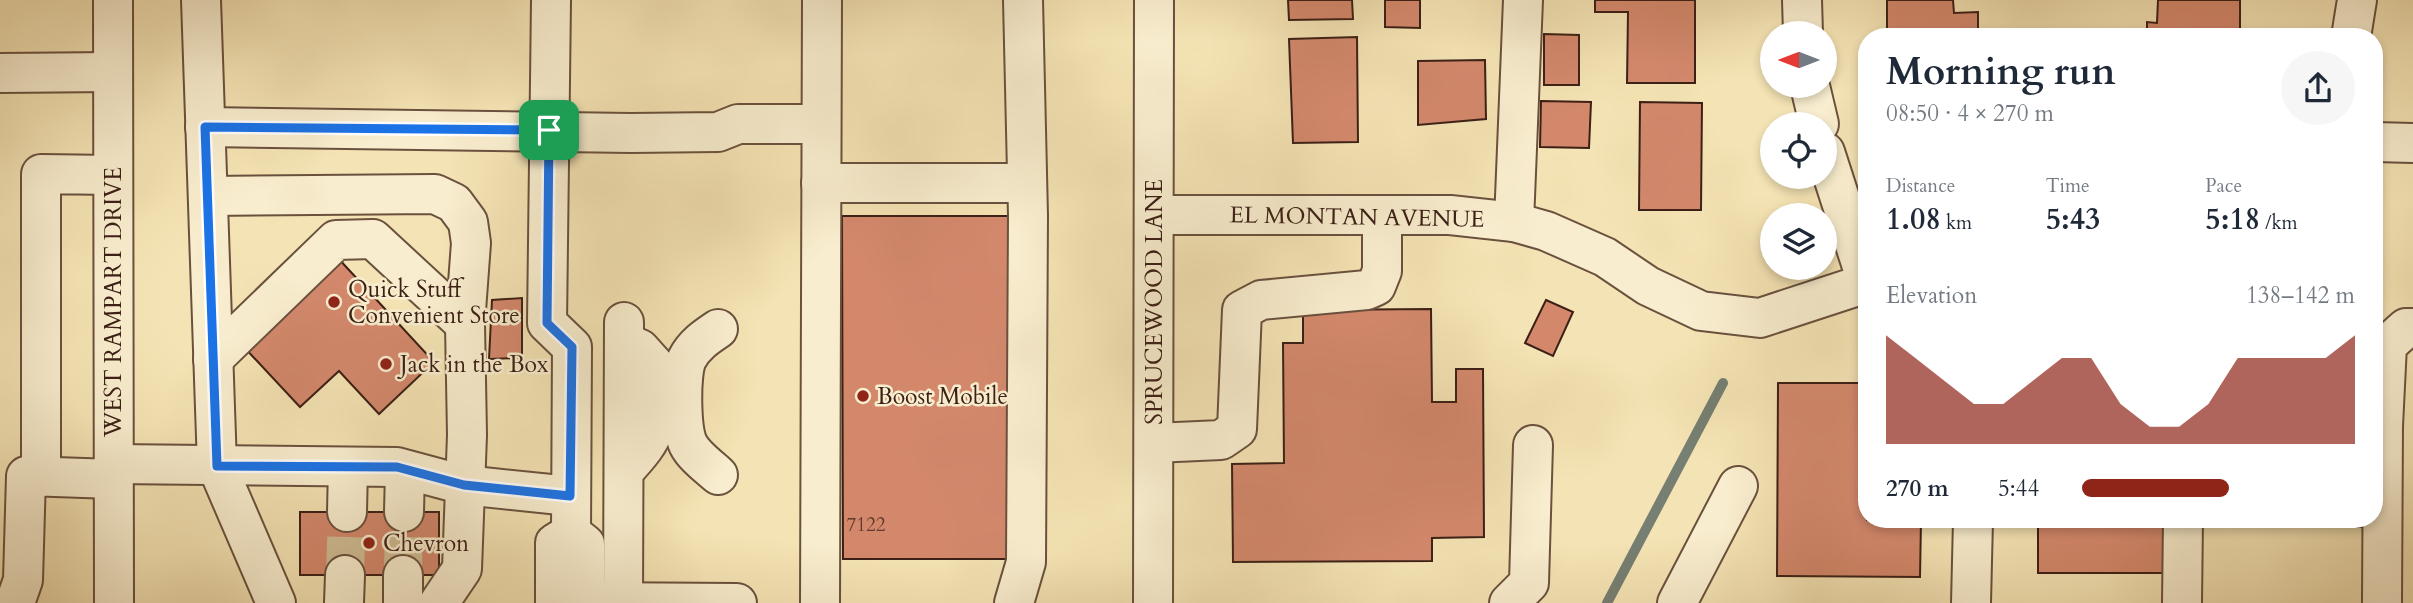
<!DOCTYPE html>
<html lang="en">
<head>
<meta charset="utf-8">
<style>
  :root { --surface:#fff; --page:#f6f6f7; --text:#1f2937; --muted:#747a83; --accent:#8f2418 }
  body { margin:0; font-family:Cardo,serif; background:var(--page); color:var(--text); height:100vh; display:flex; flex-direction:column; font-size:26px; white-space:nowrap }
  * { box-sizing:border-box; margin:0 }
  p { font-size:23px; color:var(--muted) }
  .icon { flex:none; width:38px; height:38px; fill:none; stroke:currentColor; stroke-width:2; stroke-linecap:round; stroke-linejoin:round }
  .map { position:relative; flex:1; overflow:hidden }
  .details { position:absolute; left:1858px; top:28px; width:525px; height:500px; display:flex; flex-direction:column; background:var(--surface); border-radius:28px; box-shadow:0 4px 10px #0003 }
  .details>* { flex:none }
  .needle { width:46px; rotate:270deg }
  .fabs { position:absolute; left:1760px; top:21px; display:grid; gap:14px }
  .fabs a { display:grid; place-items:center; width:77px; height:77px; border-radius:50%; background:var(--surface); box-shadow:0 4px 10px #0003; font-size:35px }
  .pin { position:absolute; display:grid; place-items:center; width:60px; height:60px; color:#fff; margin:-30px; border-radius:14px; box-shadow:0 4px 10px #0006 }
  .round { display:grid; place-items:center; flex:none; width:74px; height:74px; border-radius:37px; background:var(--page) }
  .overview { display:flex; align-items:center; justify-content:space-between; height:119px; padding:0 28px }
  h1 { font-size:38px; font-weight:700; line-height:52px }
  .stats { display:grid; grid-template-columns:repeat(3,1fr); gap:10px; height:119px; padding:7px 28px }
  .stats div { display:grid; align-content:center }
  .stats b { font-size:30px; font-weight:700 }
  .stats small { font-size:19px; font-weight:400 }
  .stats p { font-size:19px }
  .chart { height:196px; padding:14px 28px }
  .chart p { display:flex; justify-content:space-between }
  .chart svg { width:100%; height:126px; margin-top:7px; fill:var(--accent); opacity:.7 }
  ul { padding:0 28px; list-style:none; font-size:23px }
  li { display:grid; grid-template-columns:112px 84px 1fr; align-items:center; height:52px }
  li i { height:18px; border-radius:9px; background:var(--accent) }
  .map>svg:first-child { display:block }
</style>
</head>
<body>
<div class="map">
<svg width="2413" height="603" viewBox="0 0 2413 603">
  <rect width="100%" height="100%" fill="#f4e3b4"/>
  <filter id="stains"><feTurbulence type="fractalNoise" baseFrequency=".00286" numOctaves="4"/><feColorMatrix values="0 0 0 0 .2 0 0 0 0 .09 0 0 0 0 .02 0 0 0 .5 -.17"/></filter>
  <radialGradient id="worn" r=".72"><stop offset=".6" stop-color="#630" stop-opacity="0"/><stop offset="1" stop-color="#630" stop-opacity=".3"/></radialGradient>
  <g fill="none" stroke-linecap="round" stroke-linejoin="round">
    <polyline stroke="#767f72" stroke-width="10" points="1607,603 1723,383"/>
  </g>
  <g fill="#d3886c" stroke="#3c2016" stroke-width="2">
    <polygon points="1288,0 1352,0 1353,19 1289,20"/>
    <polygon points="1385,0 1420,0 1420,28 1385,27"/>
    <polygon points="1595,0 1695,0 1695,83 1627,83 1628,12 1595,12"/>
    <polygon points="1887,0 1953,0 1954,13 1978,12 1978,37 1887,37"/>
    <polygon points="2158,0 2240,0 2240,32 2215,32 2215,37 2147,37 2147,22 2157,23"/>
    <polygon points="1544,34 1579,35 1579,85 1544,85"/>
    <polygon points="1357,37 1358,142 1293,143 1289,39"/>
    <polygon points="1485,60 1486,119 1418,125 1418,61"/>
    <polygon points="1541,101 1591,102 1589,148 1540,147"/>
    <polygon points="1640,102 1702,103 1701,210 1639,210"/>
    <polygon points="842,216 1008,216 1009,559 843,559"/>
    <polygon points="337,257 434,362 379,414 339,371 300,407 243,346"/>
    <polygon points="522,298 522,358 489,359 492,300"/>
    <polygon points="1546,300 1573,312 1553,356 1525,343"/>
    <polygon points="1431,309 1432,402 1456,402 1456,369 1483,369 1484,537 1432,538 1432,561 1233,562 1232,464 1284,463 1283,343 1303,343 1303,310"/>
    <polygon points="1778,383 1867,383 1867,520 1921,520 1920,577 1777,576"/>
    <rect x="300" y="512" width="139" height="63"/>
    <rect x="2038" y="520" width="132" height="53"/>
    <rect x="2199" y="520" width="162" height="7"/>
  </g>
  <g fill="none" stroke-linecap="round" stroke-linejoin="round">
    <g stroke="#cfbc94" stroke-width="38" stroke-dasharray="38 19" stroke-linecap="butt">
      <polyline points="345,575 347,512"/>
      <polyline points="403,575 404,512"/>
    </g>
    <g stroke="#6a513e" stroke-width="42">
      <g id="minor">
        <polyline points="113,0 114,603"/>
        <polyline points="201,0 217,466 276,603"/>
        <polyline points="551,0 547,323 572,347 571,533"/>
        <polyline points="1802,0 1803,33"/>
        <polyline points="2351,37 2357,0"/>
        <polyline points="0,73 113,72"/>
        <polyline points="1810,86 1819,124"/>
        <polyline points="205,127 631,133 718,132 738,124 821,124"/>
        <polyline points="2375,142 2413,143"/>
        <polyline points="1825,152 1867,282"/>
        <polyline points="821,183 1027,183"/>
        <polyline points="208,196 435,194 454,203 468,222 471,243 465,324 467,435 462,569 439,603"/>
        <polyline points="1155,215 1450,215 1514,222 1546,231 1605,257 1648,286 1701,311 1760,318 1867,283"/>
        <polyline points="1514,222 1523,0"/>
        <path d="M718 329C706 337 694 345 687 359 680 374 681 428 688 444 694 456 708 466 718 475"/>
        <path d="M624 342 640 349 658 369C658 423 662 431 624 471"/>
        <polyline points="213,359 336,240 373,239 465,324"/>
        <polyline points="1154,443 1221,440 1237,429 1242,310 1261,300 1367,290 1376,286 1382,271 1382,215"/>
        <polyline points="113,464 397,467 464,485 570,496"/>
        <polyline points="41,477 41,174 113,175"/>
        <polyline points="347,512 348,467"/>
        <polyline points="404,512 405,471"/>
        <polyline points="571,533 585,544 585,603"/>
        <polyline points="585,602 737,603"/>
        <polyline points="15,603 23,580 26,476 113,479"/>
        <polyline points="344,603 345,575"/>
        <polyline points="403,603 403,575"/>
        <polyline points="555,603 555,543 571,533"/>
        <polyline points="623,603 624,322"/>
        <polyline points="820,603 822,0"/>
        <polyline points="1014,603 1026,562 1028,216 1023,0"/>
        <polyline points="1153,603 1154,0"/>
        <polyline points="1509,603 1529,583 1533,445"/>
        <polyline points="1677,603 1738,486"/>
        <polyline points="1971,603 1973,520"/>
        <polyline points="2182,603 2183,520"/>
        <polyline points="2382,603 2383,426 2387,345 2406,328 2413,328"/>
      </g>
    </g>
    <use href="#minor" stroke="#f8edce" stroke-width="38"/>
  </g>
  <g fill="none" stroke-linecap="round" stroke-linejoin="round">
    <g stroke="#fff" stroke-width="14">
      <polygon id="route" points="205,127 549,130 547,323 572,347 570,496 464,485 397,467 217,466"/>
    </g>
    <use href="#route" stroke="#1a73e8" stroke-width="9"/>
  </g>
  <g fill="#8f2418" stroke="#f8edce" stroke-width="2.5">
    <circle cx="334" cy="302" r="7"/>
    <circle cx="386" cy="364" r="7"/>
    <circle cx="863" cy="396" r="7"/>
    <circle cx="369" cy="543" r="7"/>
  </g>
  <g text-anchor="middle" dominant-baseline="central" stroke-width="5" stroke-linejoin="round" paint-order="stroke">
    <g font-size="19" fill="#623a2c">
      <text x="866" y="525">7122</text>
    </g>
    <g font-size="23" fill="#3c2016" stroke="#f8edce">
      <text transform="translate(1357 217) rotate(1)">EL MONTAN AVENUE</text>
      <text transform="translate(113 302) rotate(-90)">WEST RAMPART DRIVE</text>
      <text transform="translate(1154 302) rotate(-90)">SPRUCEWOOD LANE</text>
    </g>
    <g font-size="23" fill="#3c2016" stroke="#f8edce" text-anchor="start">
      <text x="348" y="289">Quick Stuff<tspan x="348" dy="26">Convenient Store</tspan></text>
      <text x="400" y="364">Jack in the Box</text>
      <text x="877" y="396">Boost Mobile</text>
      <text x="383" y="543">Chevron</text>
    </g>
  </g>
  <rect width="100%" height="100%" filter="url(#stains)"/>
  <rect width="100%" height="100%" fill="url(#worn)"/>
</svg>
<div class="fabs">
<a><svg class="needle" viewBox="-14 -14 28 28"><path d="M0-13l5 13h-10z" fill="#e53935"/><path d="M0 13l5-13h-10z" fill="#747a83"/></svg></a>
<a><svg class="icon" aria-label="locate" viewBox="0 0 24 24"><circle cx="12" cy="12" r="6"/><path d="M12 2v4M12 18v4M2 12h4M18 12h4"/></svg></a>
<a><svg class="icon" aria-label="layers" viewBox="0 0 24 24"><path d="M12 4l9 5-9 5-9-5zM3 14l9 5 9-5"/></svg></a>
</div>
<div class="pin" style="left:549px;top:130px;background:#1e9e55"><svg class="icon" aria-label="arrive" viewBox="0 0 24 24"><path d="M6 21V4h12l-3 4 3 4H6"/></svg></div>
<section class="details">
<div class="overview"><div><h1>Morning run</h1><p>08:50 · 4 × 270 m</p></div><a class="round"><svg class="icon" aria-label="share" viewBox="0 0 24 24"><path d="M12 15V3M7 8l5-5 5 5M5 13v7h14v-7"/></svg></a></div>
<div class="stats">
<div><p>Distance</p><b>1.08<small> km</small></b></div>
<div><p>Time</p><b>5:43</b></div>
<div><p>Pace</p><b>5:18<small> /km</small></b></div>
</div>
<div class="chart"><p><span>Elevation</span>138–142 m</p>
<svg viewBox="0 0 160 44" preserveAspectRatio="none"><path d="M0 44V6L10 14L20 22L30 30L40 30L50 22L60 14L70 14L80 30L90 38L100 38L110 30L120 14L130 14L140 14L150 14L160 6V44z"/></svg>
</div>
<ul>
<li><b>270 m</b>5:44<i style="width:54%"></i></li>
</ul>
</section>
</div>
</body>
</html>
